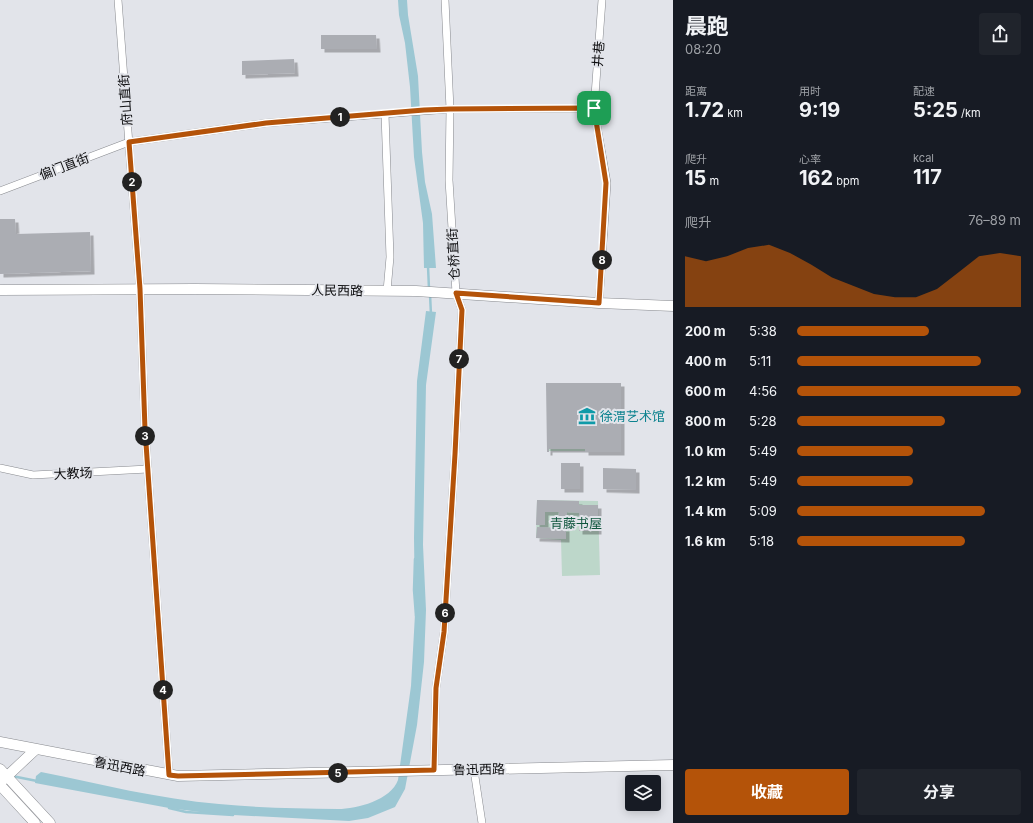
<!DOCTYPE html>
<html lang="zh">
<head>
<meta charset="utf-8">
<style>
  :root { --surface:#171b24; --page:#20242c; --text:#f1f3f6; --muted:#9ea1a6; --accent:#b45309 }
  body { margin:0; font-family:Inter,"Noto Sans SC",sans-serif; background:var(--page); color:var(--text); height:100vh; display:flex; flex-direction:column; font-size:15px; white-space:nowrap }
  * { box-sizing:border-box; margin:0 }
  p { font-size:13px; color:var(--muted) }
  .icon { flex:none; width:22px; height:22px; fill:none; stroke:currentColor; stroke-width:2; stroke-linecap:round; stroke-linejoin:round }
  .map { position:relative; flex:1; overflow:hidden }
  .drawer { display:flex; flex-direction:column; background:var(--surface); width:360px }
  .drawer>* { flex:none }
  .tools { position:absolute; left:625px; top:775px; display:grid; gap:8px }
  .tools a { display:grid; place-items:center; width:36px; height:36px; border-radius:4px; background:var(--surface); box-shadow:0 2px 10px #0003; font-size:20px }
  .pin { position:absolute; display:grid; place-items:center; width:34px; height:34px; color:#fff; margin:-17px; border-radius:8px; box-shadow:0 2px 6px #0006 }
  .km { position:absolute; width:20px; height:20px; margin:-10px; border-radius:50%; background:#222; color:#fff; font-size:11px; line-height:20px; text-align:center }
  .round { display:grid; place-items:center; flex:none; width:42px; height:42px; border-radius:4px; background:var(--page) }
  .head { display:flex; align-items:center; justify-content:space-between; height:68px; padding:0 12px }
  h1 { font-size:22px; font-weight:700; line-height:30px }
  .stats { display:grid; grid-template-columns:repeat(3,1fr); gap:6px; height:68px; padding:4px 12px }
  .stats div { display:grid; align-content:center }
  .stats b { font-size:20px; font-weight:700 }
  .stats small { font-size:11px; font-weight:400 }
  .stats p { font-size:11px }
  .chart { height:112px; padding:8px 12px }
  .chart p { display:flex; justify-content:space-between }
  .chart svg { width:100%; height:72px; margin-top:4px; fill:var(--accent); opacity:.7 }
  .button { display:flex; gap:8px; margin-top:auto; padding:8px 12px }
  .button a { flex:1; height:46px; border-radius:4px; background:var(--accent); color:#fff; font-size:16px; font-weight:700; line-height:46px; text-align:center }
  .button a+a { background:var(--page); color:var(--text) }
  ul { padding:0 12px; list-style:none; font-size:13px }
  li { display:grid; grid-template-columns:64px 48px 1fr; align-items:center; height:30px }
  li i { height:10px; border-radius:5px; background:var(--accent) }
  main { display:flex; flex:1; min-height:0 }
  .map>svg:first-child { display:block }
</style>
</head>
<body>
<main>
<div class="map">
<svg width="673" height="823" viewBox="0 0 673 823">
  <defs>
    <filter id="shadow"><feDropShadow dx="3.5" dy="3.5" stdDeviation="0" flood-color="#0004"/></filter>
  </defs>
  <rect width="100%" height="100%" fill="#e2e4ea"/>
  <g fill="#bdd7ca">
    <rect x="549" y="449" width="36" height="2"/>
    <polygon points="537,500 598,501 600,575 562,576 561,540 536,538"/>
  </g>
  <g fill="#9cc7d3">
    <polygon points="398,0 407,0 408,15 418,76 422,152 425,182 432,214 436,268 424,268 423,223 414,157 410,87 405,43 399,15"/>
    <path d="M426 311 436 312 426 385 423 545 426 610 424 662 417 725 405 789 395 807 368 818 349 821 215 814 169 808 35 783 36 776 41 772C100 784 159 799 219 804 258 808 298 808 338 809 357 809 391 800 398 780L411 686 415 614 414 538 417 381Z"/>
  </g>
  <g fill="none" stroke-linecap="round" stroke-linejoin="round">
    <g stroke="#9cc7d3" stroke-width="2.5">
      <polyline points="428,266 429,289"/>
      <polyline points="430,294 431,315"/>
      <polyline points="415,559 414,590 416,616"/>
      <polyline points="12,776 37,781"/>
      <polyline points="169,808 186,812 233,815"/>
    </g>
  </g>
  <g fill="#abadb3" fill-rule="evenodd" filter="url(#shadow)">
    <polygon points="321,35 376,35 377,49 321,49"/>
    <polygon points="294,59 295,73 242,75 242,61"/>
    <polygon points="0,219 15,219 16,234 90,232 91,271 0,274"/>
    <polygon points="546,383 621,383 621,452 585,452 585,449 549,449 549,452 547,452"/>
    <rect x="561" y="463" width="19" height="26"/>
    <polygon points="603,468 636,469 636,490 603,489"/>
    <path d="M537 500 579 501V505H598V531H579V513L567 512 566 526 558 525 559 512H545V525H536ZM584 518H592V523H584Z"/>
    <polygon points="537,527 566,528 566,539 536,538"/>
  </g>
  <g fill="none" stroke-linecap="round" stroke-linejoin="round">
    <g stroke="#87898e" stroke-width="8">
      <g id="street">
        <polyline points="118,0 140,289 145,429 169,775"/>
        <polyline points="385,114 390,257 387,291"/>
        <polyline points="0,191 129,142 266,123 423,111 450,109 594,109"/>
        <polyline points="599,303 607,183 594,109 602,0"/>
        <polyline points="0,468 33,475 148,469"/>
        <polyline points="434,770 436,688 444,632 455,454 462,310 456,293 449,180 450,109 445,0"/>
        <polyline points="474,770 482,823"/>
      </g>
    </g>
    <g stroke="#87898e" stroke-width="11">
      <g id="secondary">
        <polyline points="0,290 195,289 416,291 599,303 673,306"/>
        <polyline points="0,742 178,776 673,765"/>
        <polyline points="0,769 50,823"/>
        <polyline points="3,780 35,750"/>
        <polyline points="0,785 35,823"/>
      </g>
    </g>
    <use href="#street" stroke="#fff" stroke-width="7"/>
    <use href="#secondary" stroke="#fff" stroke-width="10"/>
  </g>
  <g fill="none" stroke-linecap="round" stroke-linejoin="round">
    <g stroke="#fff" stroke-width="8">
      <polygon id="route" points="594,108 606,183 599,303 456,293 462,310 455,454 444,632 436,688 434,770 178,776 169,775 145,429 140,289 129,142 266,123 424,110 450,109"/>
    </g>
    <use href="#route" stroke="#b45309" stroke-width="5"/>
  </g>
  <defs>
    <g id="museum-bare" transform="scale(1.38)"><path d="M0-6L6-3V-2H-6V-3ZM-5-1h2V3h-2ZM-1-1h2V3h-2ZM3-1h2V3H3ZM-6 4H6V6H-6Z" fill="#0f9aa8" stroke="#e2e4ea" stroke-width="2.5" paint-order="stroke"/></g>
  </defs>
  <g fill-rule="evenodd">
    <use href="#museum-bare" x="587" y="416"/>
  </g>
  <g text-anchor="middle" dominant-baseline="central" stroke-width="4" stroke-linejoin="round" paint-order="stroke">
    <g font-size="13" fill="#0b0b0d" stroke="#e2e4ea">
      <text transform="translate(598 54) rotate(-86)">井巷</text>
      <text transform="translate(125 100) rotate(-94)">府山直街</text>
      <text transform="translate(64 166) rotate(-21)">偏门直街</text>
      <text transform="translate(453 254) rotate(-93)">仓桥直街</text>
      <text transform="translate(337 290) rotate(1)">人民西路</text>
      <text transform="translate(73 473) rotate(-3)">大教场</text>
      <text transform="translate(120 766) rotate(11)">鲁迅西路</text>
      <text transform="translate(479 769) rotate(-1)">鲁迅西路</text>
    </g>
    <g font-size="13" fill="#0d838f" stroke="#e2e4ea" text-anchor="start">
      <text x="600" y="416">徐渭艺术馆</text>
    </g>
    <g font-size="13" fill="#10563e" stroke="#e2e4ea">
      <text x="576" y="523">青藤书屋</text>
    </g>
  </g>
</svg>
<div class="tools">
<a><svg class="icon" aria-label="layers" viewBox="0 0 24 24"><path d="M12 4l9 5-9 5-9-5zM3 14l9 5 9-5"/></svg></a>
</div>
<div class="pin" style="left:594px;top:108px;background:#1e9e55"><svg class="icon" aria-label="arrive" viewBox="0 0 24 24"><path d="M6 21V4h12l-3 4 3 4H6"/></svg></div>
<b class="km" style="left:340px;top:117px">1</b>
<b class="km" style="left:132px;top:182px">2</b>
<b class="km" style="left:145px;top:436px">3</b>
<b class="km" style="left:163px;top:690px">4</b>
<b class="km" style="left:338px;top:773px">5</b>
<b class="km" style="left:445px;top:613px">6</b>
<b class="km" style="left:459px;top:359px">7</b>
<b class="km" style="left:602px;top:260px">8</b>
</div>
<section class="drawer">
<div class="head"><div><h1>晨跑</h1><p>08:20</p></div><a class="round"><svg class="icon" aria-label="share" viewBox="0 0 24 24"><path d="M12 15V3M7 8l5-5 5 5M5 13v7h14v-7"/></svg></a></div>
<div class="stats">
<div><p>距离</p><b>1.72<small> km</small></b></div>
<div><p>用时</p><b>9:19</b></div>
<div><p>配速</p><b>5:25<small> /km</small></b></div>
</div>
<div class="stats">
<div><p>爬升</p><b>15<small> m</small></b></div>
<div><p>心率</p><b>162<small> bpm</small></b></div>
<div><p>kcal</p><b>117</b></div>
</div>
<div class="chart"><p><span>爬升</span>76–89 m</p>
<svg viewBox="0 0 160 44" preserveAspectRatio="none"><path d="M0 44V13L10 16L20 13L30 8L40 6L50 11L60 18L70 26L80 31L90 36L100 38L110 38L120 33L130 23L140 13L150 11L160 13V44z"/></svg>
</div>
<ul>
<li><b>200 m</b>5:38<i style="width:59%"></i></li>
<li><b>400 m</b>5:11<i style="width:82%"></i></li>
<li><b>600 m</b>4:56<i style="width:100%"></i></li>
<li><b>800 m</b>5:28<i style="width:66%"></i></li>
<li><b>1.0 km</b>5:49<i style="width:52%"></i></li>
<li><b>1.2 km</b>5:49<i style="width:52%"></i></li>
<li><b>1.4 km</b>5:09<i style="width:84%"></i></li>
<li><b>1.6 km</b>5:18<i style="width:75%"></i></li>
</ul>
<div class="button"><a>收藏</a><a>分享</a></div>
</section>
</main>
</body>
</html>
